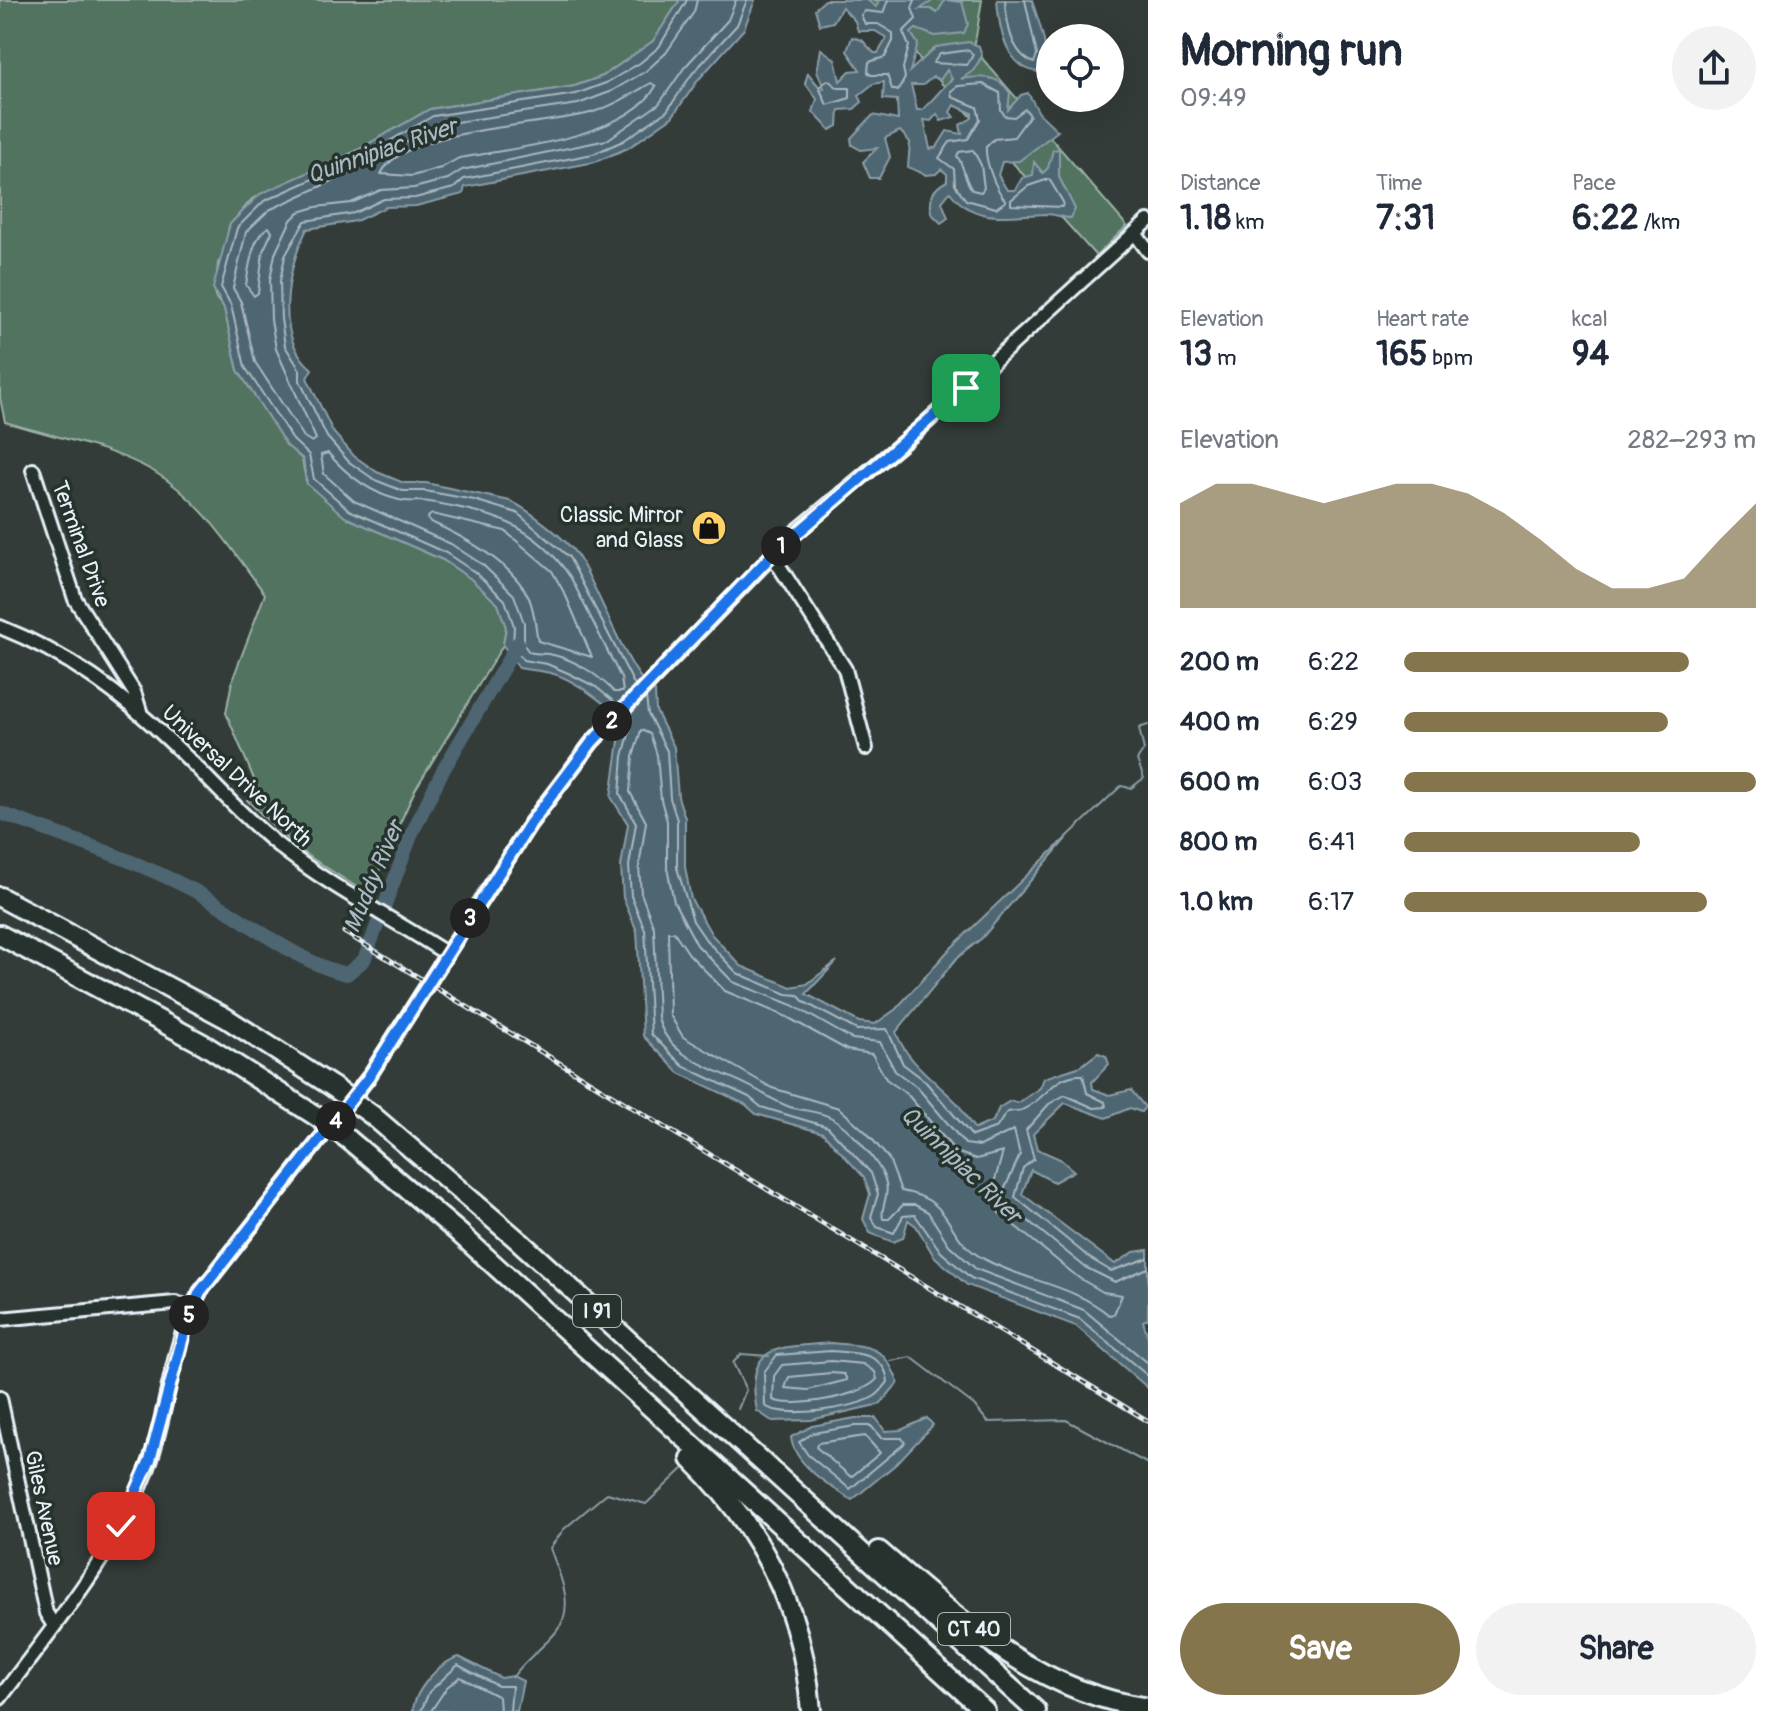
<!DOCTYPE html>
<html lang="en">
<head>
<meta charset="utf-8">
<style>
  :root { --surface:#fff; --page:#f2f2f3; --text:#1f2937; --muted:#747a83; --accent:#84754c }
  body { margin:0; font-family:Pangolin,sans-serif; background:var(--page); color:var(--text); height:100vh; display:flex; flex-direction:column; font-size:30px; white-space:nowrap }
  * { box-sizing:border-box; margin:0 }
  p { font-size:26px; color:var(--muted) }
  .icon { flex:none; width:44px; height:44px; fill:none; stroke:currentColor; stroke-width:2; stroke-linecap:round; stroke-linejoin:round }
  .map { position:relative; flex:1; overflow:hidden }
  .panel { display:flex; flex-direction:column; background:var(--surface); width:640px }
  .panel>* { flex:none }
  .buttons { position:absolute; left:1036px; top:24px; display:grid; gap:16px }
  .buttons a { display:grid; place-items:center; width:88px; height:88px; border-radius:50%; background:var(--surface); box-shadow:0 8px 32px #0002; font-size:40px }
  .pin { position:absolute; display:grid; place-items:center; width:68px; height:68px; color:#fff; margin:-34px; border-radius:16px; box-shadow:0 4px 12px #0006 }
  .km { position:absolute; width:40px; height:40px; margin:-20px; border-radius:50%; background:#222; color:#fff; font-size:22px; line-height:40px; text-align:center }
  .round { display:grid; place-items:center; flex:none; width:84px; height:84px; border-radius:42px; background:var(--page) }
  .headline { display:flex; align-items:center; justify-content:space-between; height:136px; padding:0 32px }
  h1 { font-size:44px; font-weight:800; line-height:60px }
  .stats { display:grid; grid-template-columns:repeat(3,1fr); gap:12px; height:136px; padding:8px 32px }
  .stats div { display:grid; align-content:center }
  .stats b { font-size:34px; font-weight:800 }
  .stats small { font-size:22px; font-weight:400 }
  .stats p { font-size:22px }
  .chart { height:224px; padding:16px 32px }
  .chart p { display:flex; justify-content:space-between }
  .chart svg { width:100%; height:144px; margin-top:8px; fill:var(--accent); opacity:.7 }
  .primary-button { display:flex; gap:16px; margin-top:auto; padding:16px 32px }
  .primary-button a { flex:1; height:92px; border-radius:48px; background:var(--accent); color:#fff; font-size:32px; font-weight:800; line-height:92px; text-align:center }
  .primary-button a+a { background:var(--page); color:var(--text) }
  ul { padding:0 32px; list-style:none; font-size:26px }
  li { display:grid; grid-template-columns:128px 96px 1fr; align-items:center; height:60px }
  li i { height:20px; border-radius:10px; background:var(--accent) }
  main { display:flex; flex:1; min-height:0 }
  .map>svg:first-child { display:block }
</style>
</head>
<body>
<main>
<div class="map">
<svg width="1148" height="1711" viewBox="0 0 1148 1711">
  <rect width="100%" height="100%" fill="#333c38"/>
  <filter id="ink" filterUnits="userSpaceOnUse"><feTurbulence type="fractalNoise" baseFrequency=".0125" numOctaves="2"/><feDisplacementMap in="SourceGraphic" scale="16" xChannelSelector="R" yChannelSelector="G"/><feConvolveMatrix kernelMatrix="1 2 1 2 8 2 1 2 1" color-interpolation-filters="sRGB"/></filter>
  <g filter="url(#ink)">
    <g fill="#51735e" stroke="#9cb2ab" stroke-width="2">
      <path d="M0 0H680L653 41 603 76 575 86 430 109 354 152 252 199 229 226 224 255 218 263 215 297 224 308 238 370 287 445 302 459 306 481 345 517 443 560 471 579 498 604 506 627 503 645 415 790 381 865 372 897 296 848 247 800 259 791 226 713 232 681 265 594C232 550 201 499 153 471 112 447 50 436 5 422L0 398Z"/>
      <polygon points="867,0 982,0 974,49 1127,226 1096,256"/>
    </g>
    <g fill="#4e6672" stroke="#8c9ea8" stroke-width="2" fill-rule="evenodd">
      <path d="M680 0H755L744 29 699 79 672 117 628 148 595 162 465 187 463 194 416 206 386 207 356 221 307 229C287 268 273 337 312 369L307 378 333 432 354 456 377 472 404 483H426L510 501C528 509 565 538 577 555 596 581 631 683 655 691L656 711 674 747 678 797 685 818V867L691 899 712 935 741 966 791 987 807 984 837 961 806 994 859 1022 875 1024 896 1009 947 952 1069 835 982 938 957 958 896 1032C907 1063 935 1080 957 1103 964 1111 967 1121 975 1129L993 1121 999 1108 1010 1101 1018 1103 1040 1088 1044 1078 1081 1066 1098 1053 1106 1056 1109 1064 1092 1082 1093 1089 1109 1095 1131 1090 1145 1107 1141 1112 1130 1108 1106 1118 1065 1103 1033 1134 1037 1149 1060 1159 1074 1171 1054 1182 1031 1170 1022 1194 1115 1264 1134 1252 1148 1250V1319L1143 1321 1148 1337V1388L1076 1326 967 1285 934 1256 916 1226 908 1220 903 1238 893 1242 870 1233 863 1219 870 1194 864 1177 823 1133 756 1114 745 1104 679 1073 643 1036 637 931 623 898 621 866 628 824 611 797 622 720C606 704 570 675 545 672 536 670 528 670 519 668L503 645 506 627 498 604 471 579 443 560 345 517 307 484 303 459 286 445 238 370 224 308 213 288 230 224 260 194 354 152 430 109 575 86 603 76 653 41Z"/>
      <path d="M825 0H867L876 7 879 0H934L920 9H931L937 13 945 0 962 2 968 24 964 33 935 36 916 29 911 33 918 44 910 71 936 47 969 42 979 46 982 56 973 71 961 79C979 76 999 74 1010 93L1008 110 1021 95 1028 93 1039 113 1058 131 1019 161 1002 162 998 175 1007 190H1015L1022 178 1033 175 1034 162 1043 173 1048 168 1053 150 1059 149V177L1075 209 1071 218C1062 218 1055 214 1046 214 1008 215 975 225 950 192L942 202 948 218 941 223 931 213C930 196 932 189 947 181V174L941 169 936 174 926 175 908 167 910 142 900 131 885 138 890 157 879 178H870L863 162 877 148 861 150 852 145 851 138 873 115 898 120 897 100 883 99 884 82 873 84 859 95 862 102 854 109 839 110 838 126 830 130 813 112 817 99 805 83 808 73 821 89 824 88 817 71 821 49 835 59 840 81 850 71 860 70 847 51 852 37 862 40 874 53H878L887 38 875 31H858L855 21 842 7 833 22 820 25 815 9ZM947 70 952 79C940 90 934 99 922 110H917L911 85H923L933 77 940 80ZM954 105 972 113V118L960 125 962 134 947 131 937 147 930 149 924 120 931 121 937 114 941 121 954 117 950 112Z"/>
      <path d="M997 0H1032C1037 20 1055 55 1038 72 1005 67 999 28 997 0Z"/>
      <path d="M830 1343C868 1346 885 1344 898 1383L880 1404 811 1420 772 1421 757 1411C744 1341 779 1348 830 1343Z"/>
      <path d="M855 1418H876L885 1431 901 1430 927 1418 933 1425 896 1464 852 1500C831 1487 793 1464 791 1437L812 1426Z"/>
      <path d="M459 1657 501 1678 513 1676 523 1681 517 1711H413C414 1691 440 1661 459 1657Z"/>
    </g>
    <g fill="none" stroke-linecap="round" stroke-linejoin="round">
      <g stroke="#aab9c2" stroke-width="2">
        <polyline points="697,0 694,12 666,53 646,71 610,92 578,104 436,125 363,167 269,210 246,232 233,288 241,302 255,362 304,437 312,442 316,439 276,349 271,320 270,280 275,254 291,220 299,212 316,207 351,203 381,190 414,188 448,179 462,170 607,140 659,104 684,68 728,20 736,0"/>
        <polyline points="888,0 883,13 865,11 861,15 865,24 878,24 893,33 893,41 885,57 869,62 868,72 871,75 887,75 892,89 898,91 905,78 903,68 909,46 903,32 916,19 912,8 915,0"/>
        <path d="M1005 0C1007 23 1010 53 1034 63L1037 55 1025 0"/>
        <polygon points="969,50 973,55 967,65 933,63 940,54"/>
        <polygon points="828,80 838,88 850,88 850,98 827,105 819,87"/>
        <path d="M651 83 656 86C629 137 512 149 459 158L441 168 412 176 381 174C402 128 544 126 590 113 612 107 632 94 651 83Z"/>
        <path d="M983 84 1000 93 1001 110 1005 116 1014 117 1025 109 1030 115 1014 137 994 139 986 147C985 161 995 189 1006 201L996 208 966 200 955 185 954 169 939 158 950 142 968 139 980 119 977 107 952 97 951 91 958 86Z"/>
        <path d="M973 150 981 165 984 188 981 192 972 190C964 180 965 167 957 156L959 152Z"/>
        <polygon points="1049,179 1063,202 1062,207 1011,205 1011,200 1028,186"/>
        <path d="M269 227 272 232 263 251 258 293 254 296 246 285C249 268 252 235 269 227Z"/>
        <path d="M328 453C347 475 370 493 399 500 409 503 420 500 430 502 490 512 535 524 571 578L621 678 623 692H614C599 675 571 657 548 654 541 653 535 654 529 652L524 645V623L514 595 483 565 451 544 354 501 324 474 321 455Z"/>
        <path d="M432 514 505 531 552 571 566 596 592 657 538 641C535 626 535 612 529 598 513 563 462 536 429 521L428 517Z"/>
        <polyline points="635,686 569,557 517,513 474,500 425,491 403,491 375,480 349,462 327,437 300,381 300,370 285,346 281,319 280,281 285,256 305,221 354,213 384,199 415,198 454,188 464,179 593,154 623,141 667,111 692,74 737,25 747,0"/>
        <path d="M646 697 648 714 667 751 670 798 677 820V868L693 921 706 940 737 973 787 994 798 995 804 1002 857 1030 887 1029 903 1064 924 1080 972 1136 997 1127 1006 1113C1013 1109 1017 1113 1024 1109 1047 1098 1055 1073 1083 1075L1087 1093 1105 1102 1106 1107 1094 1108 1065 1095 1049 1104 1026 1130 1034 1159 1023 1168 1015 1197 1091 1259 1111 1271 1148 1258"/>
        <polyline points="617,704 596,687 568,673 547,664 523,660 513,646 514,626 505,600 476,573 446,553 349,510 314,479 309,455 293,440 245,367 231,305 221,287 237,228 264,201 358,159 433,116 576,94 606,83 640,63 659,47 687,0"/>
        <polyline points="629,715 631,727 623,756 620,794 636,823 629,866 631,896 645,930 651,1034 683,1066 749,1097 761,1107 828,1127 871,1173 878,1194 871,1217 877,1227 894,1233 903,1216 915,1215 941,1252 971,1278 1080,1319 1148,1376"/>
        <path d="M668 932H674L689 954 725 991 787 1017 847 1050 872 1054 886 1079 908 1095 956 1152 976 1159 1003 1152 992 1190 999 1213 1079 1278 1103 1292 1122 1295 1114 1314 1109 1315C1074 1285 1024 1281 984 1259 942 1237 957 1200 901 1191L889 1159 867 1133 839 1108 772 1088 683 1037 670 1015Z"/>
        <path d="M1148 1268 1115 1282 1085 1267 1006 1203 1005 1188 1020 1155 1014 1130 980 1146 965 1144 917 1087 895 1071 880 1042 852 1039 792 1005 733 982 697 945 674 902 667 868V821L661 800 657 755 650 734 641 730 633 757 630 792 646 822 639 867 641 893 654 928 658 1017C667 1060 719 1069 753 1088 766 1095 775 1102 790 1107 803 1111 820 1111 832 1118 850 1129 868 1150 879 1167 896 1194 879 1203 883 1219H889L903 1205H915L928 1212 949 1245 976 1269 1084 1310 1148 1363"/>
        <path d="M831 1351C856 1353 885 1352 888 1382 885 1386 880 1393 875 1396 855 1409 784 1419 765 1406L764 1372 777 1355Z"/>
        <path d="M831 1361 863 1364 875 1372 877 1379C864 1396 793 1409 773 1400L774 1376 782 1365Z"/>
        <polygon points="831,1373 844,1374 847,1380 808,1390 785,1388 789,1377"/>
        <polygon points="855,1426 871,1426 881,1438 902,1438 905,1443 850,1489 808,1455 799,1442 813,1433"/>
        <polygon points="865,1436 880,1453 851,1477 816,1447 818,1443"/>
        <polyline points="421,1711 429,1692 458,1665 498,1686 512,1686 510,1711"/>
        <polyline points="431,1711 447,1687 460,1677 499,1697 500,1711"/>
      </g>
      <g stroke="#8c9ea8" stroke-width="2">
        <polyline points="1069,835 1121,786 1131,788 1144,778 1137,760 1144,750 1139,728 1148,725"/>
        <polyline points="891,1361 911,1357 974,1405 988,1422 1066,1420 1148,1464"/>
        <polyline points="738,1409 746,1390 733,1363 741,1354 769,1356"/>
        <path d="M512 1678C526 1658 542 1649 556 1632 577 1607 559 1574 550 1548L564 1529 607 1493 646 1504 686 1466"/>
      </g>
      <path stroke="#4e6672" stroke-width="14" d="M0 813C65 837 131 858 193 890 237 913 301 966 347 974L364 960 412 833 442 772 518 643"/>
      <g stroke="#e8f1f8" stroke-width="18">
        <g id="minor">
          <polyline points="1135,233 1148,251"/>
          <polyline points="33,470 75,599 134,692 140,711"/>
          <polyline points="772,555 845,669 866,748"/>
          <path d="M0 627C68 654 122 694 174 745 209 778 241 816 279 846 330 887 392 918 447 954"/>
          <polyline points="0,1319 175,1303 192,1308"/>
          <polyline points="0,1398 46,1613 53,1624"/>
          <path d="M0 1698C51 1630 115 1553 146 1473 168 1415 170 1346 200 1292L368 1078 530 824 592 742 791 536 918 430 1148 221"/>
        </g>
      </g>
      <g stroke="#e8f1f8" stroke-width="24">
        <g id="highway">
          <polyline points="0,897 226,1018 333,1087"/>
          <polyline points="0,935 203,1044 316,1116"/>
          <polyline points="372,1115 520,1242 1036,1711"/>
          <polyline points="348,1139 458,1232 985,1711"/>
          <path d="M691 1459C761 1528 804 1612 811 1711"/>
          <path d="M879 1551C959 1620 1039 1693 1148 1708"/>
        </g>
      </g>
      <use href="#minor" stroke="#26332d" stroke-width="12"/>
      <use href="#highway" stroke="#26332d" stroke-width="18"/>
      <g stroke="#e8f1f8" stroke-width="5">
        <polyline id="rail" points="344,932 1148,1421"/>
      </g>
      <use href="#rail" stroke="#26332d" stroke-width="2" stroke-dasharray="6" stroke-linecap="butt"/>
      <g stroke="#e8f1f8" stroke-width="24" stroke-linecap="butt">
        <g id="highway-bridge">
          <polyline points="333,1087 372,1115"/>
          <polyline points="316,1116 348,1139"/>
        </g>
      </g>
      <use href="#highway-bridge" stroke="#26332d" stroke-width="18"/>
    </g>
  </g>
  <g fill="none" stroke-linecap="round" stroke-linejoin="round" filter="url(#ink)">
    <g stroke="#fff" stroke-width="16">
      <polyline id="route" points="121,1526 150,1460 187,1322 200,1292 368,1078 530,824 592,742 772,555 966,388"/>
    </g>
    <use href="#route" stroke="#1a73e8" stroke-width="10"/>
  </g>
  <defs>
    <g id="shop-disc" transform="scale(1.8)"><circle r="9.5" fill="#ffd166" stroke="#26332d"/><path d="M-5-2.5h2.3a2.7 3.5 0 0 1 5.4 0H5L5.5 6h-11ZM-1.5-2.5h3a1.5 2.3 0 0 0-3 0Z" fill="#111"/></g>
  </defs>
  <g fill-rule="evenodd">
    <use href="#shop-disc" x="709" y="528"/>
  </g>
  <g text-anchor="middle" dominant-baseline="central" stroke-width="7" stroke-linejoin="round" paint-order="stroke">
    <g fill="#26332d" stroke="#aeb8bb" stroke-width="2">
      <rect x="573" y="1295" width="48" height="32" rx="6"/>
      <rect x="938" y="1613" width="72" height="32" rx="6"/>
    </g>
    <g font-size="20" font-weight="bold" fill="#e8f1f8">
      <text x="597" y="1311">I 91</text>
      <text x="974" y="1629">CT 40</text>
    </g>
    <g font-size="22" fill="#e8f1f8" stroke="#26332d" text-anchor="end">
      <text x="683" y="515">Classic Mirror<tspan x="683" dy="25">and Glass</tspan></text>
    </g>
    <g font-size="22" fill="#e8f1f8" stroke="#26332d">
      <text transform="translate(81 544) rotate(70)">Terminal Drive</text>
      <text transform="translate(237 776) rotate(43)">Universal Drive North</text>
      <text transform="translate(44 1508) rotate(78)">Giles Avenue</text>
    </g>
    <g font-size="24" font-style="italic" fill="#aab9c2" stroke="#26332d">
      <text transform="translate(382 151) rotate(-19)">Quinnipiac River</text>
      <text transform="translate(374 877) rotate(-67)">Muddy River</text>
      <text transform="translate(961 1165) rotate(44)">Quinnipiac River</text>
    </g>
  </g>
</svg>
<div class="buttons">
<a><svg class="icon" aria-label="locate" viewBox="0 0 24 24"><circle cx="12" cy="12" r="6"/><path d="M12 2v4M12 18v4M2 12h4M18 12h4"/></svg></a>
</div>
<div class="pin" style="left:966px;top:388px;background:#1e9e55"><svg class="icon" aria-label="arrive" viewBox="0 0 24 24"><path d="M6 21V4h12l-3 4 3 4H6"/></svg></div>
<div class="pin" style="left:121px;top:1526px;background:#d93025"><svg class="icon" aria-label="check" viewBox="0 0 24 24"><path d="M5 12l5 5 9-10"/></svg></div>
<b class="km" style="left:781px;top:546px">1</b>
<b class="km" style="left:612px;top:721px">2</b>
<b class="km" style="left:470px;top:918px">3</b>
<b class="km" style="left:336px;top:1121px">4</b>
<b class="km" style="left:189px;top:1315px">5</b>
</div>
<section class="panel">
<div class="headline"><div><h1>Morning run</h1><p>09:49</p></div><a class="round"><svg class="icon" aria-label="share" viewBox="0 0 24 24"><path d="M12 15V3M7 8l5-5 5 5M5 13v7h14v-7"/></svg></a></div>
<div class="stats">
<div><p>Distance</p><b>1.18<small> km</small></b></div>
<div><p>Time</p><b>7:31</b></div>
<div><p>Pace</p><b>6:22<small> /km</small></b></div>
</div>
<div class="stats">
<div><p>Elevation</p><b>13<small> m</small></b></div>
<div><p>Heart rate</p><b>165<small> bpm</small></b></div>
<div><p>kcal</p><b>94</b></div>
</div>
<div class="chart"><p><span>Elevation</span>282–293 m</p>
<svg viewBox="0 0 160 44" preserveAspectRatio="none"><path d="M0 44V12L10 6L20 6L30 9L40 12L50 9L60 6L70 6L80 9L90 15L100 23L110 32L120 38L130 38L140 35L150 23L160 12V44z"/></svg>
</div>
<ul>
<li><b>200 m</b>6:22<i style="width:81%"></i></li>
<li><b>400 m</b>6:29<i style="width:75%"></i></li>
<li><b>600 m</b>6:03<i style="width:100%"></i></li>
<li><b>800 m</b>6:41<i style="width:67%"></i></li>
<li><b>1.0 km</b>6:17<i style="width:86%"></i></li>
</ul>
<div class="primary-button"><a>Save</a><a>Share</a></div>
</section>
</main>
</body>
</html>
